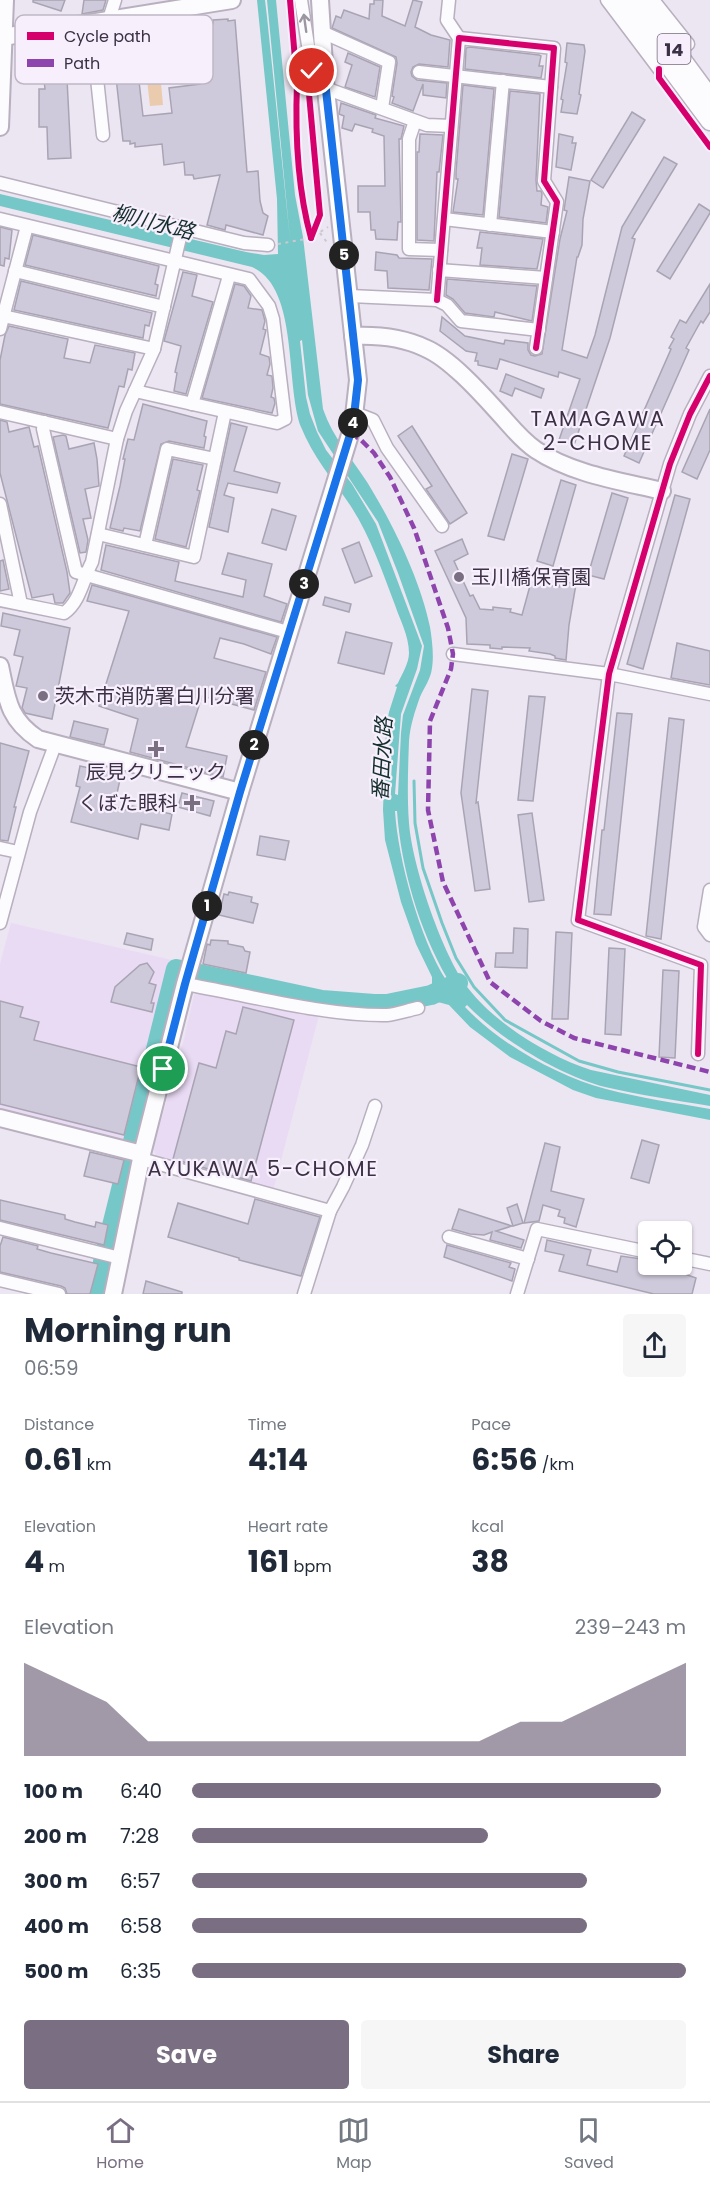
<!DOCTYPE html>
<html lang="en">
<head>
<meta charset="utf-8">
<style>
  :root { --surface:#fff; --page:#f6f6f7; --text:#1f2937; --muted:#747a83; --line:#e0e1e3; --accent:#7a6f82 }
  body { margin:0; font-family:Poppins,"Noto Sans JP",sans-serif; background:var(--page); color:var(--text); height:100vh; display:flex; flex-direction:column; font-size:22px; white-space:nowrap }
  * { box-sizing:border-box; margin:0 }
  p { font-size:20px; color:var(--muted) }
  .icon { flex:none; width:33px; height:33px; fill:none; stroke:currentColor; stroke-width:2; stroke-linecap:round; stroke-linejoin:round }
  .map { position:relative; height:1294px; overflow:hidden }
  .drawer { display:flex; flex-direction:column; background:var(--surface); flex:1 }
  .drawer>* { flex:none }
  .tools { position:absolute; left:638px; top:1221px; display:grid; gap:12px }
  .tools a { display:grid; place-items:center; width:54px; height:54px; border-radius:6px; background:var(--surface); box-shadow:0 2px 4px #0004; font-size:30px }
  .pin { position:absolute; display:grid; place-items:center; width:51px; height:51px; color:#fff; margin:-26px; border:3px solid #fff; border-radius:50%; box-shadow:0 2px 6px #0007 }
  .km { position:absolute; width:30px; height:30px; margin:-15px; border-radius:50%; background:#222; color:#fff; font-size:16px; line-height:30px; text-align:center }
  .round { display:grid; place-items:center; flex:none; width:63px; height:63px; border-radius:6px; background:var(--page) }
  .overview { display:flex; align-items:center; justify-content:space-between; height:102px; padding:0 24px }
  h1 { font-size:33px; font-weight:700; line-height:45px }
  .stats { display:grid; grid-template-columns:repeat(3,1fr); gap:9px; height:102px; padding:6px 24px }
  .stats div { display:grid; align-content:center }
  .stats b { font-size:30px; font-weight:700 }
  .stats small { font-size:16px; font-weight:400 }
  .stats p { font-size:16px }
  .chart { height:168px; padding:12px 24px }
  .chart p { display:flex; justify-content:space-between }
  .chart svg { width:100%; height:108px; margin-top:6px; fill:var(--accent); opacity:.7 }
  .cta { display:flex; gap:12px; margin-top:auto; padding:12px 24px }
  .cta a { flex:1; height:69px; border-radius:6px; background:var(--accent); color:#fff; font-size:24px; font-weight:700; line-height:69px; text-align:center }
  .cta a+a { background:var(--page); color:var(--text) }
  ul { padding:0 24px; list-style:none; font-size:20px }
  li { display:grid; grid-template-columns:96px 72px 1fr; align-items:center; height:45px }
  li i { height:15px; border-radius:8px; background:var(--accent) }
  .tab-bar { display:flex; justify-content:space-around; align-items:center; height:84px; border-top:2px solid var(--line); background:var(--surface); font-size:16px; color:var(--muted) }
  .tab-bar a { display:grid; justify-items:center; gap:3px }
  .tab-bar .current { color:var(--accent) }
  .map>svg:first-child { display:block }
</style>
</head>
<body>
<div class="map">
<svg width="710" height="1294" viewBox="0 0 710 1294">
  <rect width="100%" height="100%" fill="#ece5f2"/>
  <g fill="#eadbf5">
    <polygon points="11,923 172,960 128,1141 0,1109 0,964"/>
    <polygon points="201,992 319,1015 273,1191 157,1157 153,1149 184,1039 194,995"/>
  </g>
  <polygon fill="#ebcbae" points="158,51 163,105 150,106 144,53"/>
  <path fill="#76c7c7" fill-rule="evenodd" d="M257 0H265L267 17 290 239 267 0H276L295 195 303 237 323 409C333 438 351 457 367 482 393 524 420 579 430 627 432 639 434 656 432 668 431 678 424 688 420 697 415 711 410 726 409 741 408 768 407 796 409 823 412 865 441 950 465 984 492 1022 548 1056 591 1070L710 1095V1106C675 1100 639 1095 605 1087 559 1075 500 1039 467 1005L465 1007C500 1044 557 1076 606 1089 640 1098 676 1103 710 1109V1120L596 1098 573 1090 510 1057 470 1027 449 1005 438 1002 436 990 432 985V977L416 944 401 902 385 840 383 810 386 728 389 712 397 687 395 686 398 683C402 674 409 663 409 653 409 636 400 620 395 605 382 571 370 535 350 505 333 480 312 455 301 427 285 384 299 287 252 267L0 206V194L246 252 264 255 278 254 277 199ZM302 340 308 395 318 431 378 522 398 573 424 646 420 670 403 715 401 733 398 795 395 794 401 714 417 669 422 646 376 524 352 484 326 450 317 432 310 414 306 397 300 341ZM395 811H397C401 868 419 929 447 978L446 980C420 939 398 860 395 811Z"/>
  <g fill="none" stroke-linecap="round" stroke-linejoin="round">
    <polyline stroke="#76c7c7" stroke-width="3" points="414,781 415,823 423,868 442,923 456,958 474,987 505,1020 579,1061 618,1072 710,1090"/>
    <polyline stroke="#76c7c7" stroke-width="20" points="98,1294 103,1262 176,969 322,1000 374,1004 387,1004 431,995 458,983"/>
  </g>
  <g fill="#cfcadb" stroke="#a9a4b4" stroke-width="1.5">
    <polygon points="33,0 65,0 61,11 33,2"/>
    <polygon points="84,0 106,0 103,10 82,14"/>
    <polygon points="374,0 383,0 382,16 405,26 413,0 422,2 415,27 431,35 450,40 448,67 419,64 413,67 411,72 412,76 417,80 447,83 446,98 423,95 423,84 413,111 392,103 394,97 392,96 397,63 396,57 332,28 336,16 341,18 344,10 369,19 370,4 374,4"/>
    <polygon points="228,19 228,21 235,20 247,172 258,171 260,201 263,213 268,216 263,235 226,225 225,230 207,225 220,175 194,179 193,175 185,175 184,162 164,165 162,144 135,147 135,143 130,144 130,141 123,141 111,32 133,29 143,116 172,113 169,88 200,84 199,70 208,70 203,24 213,24 213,20"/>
    <polygon points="567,43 584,45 585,51 579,94 581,95 577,114 561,112 563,100 561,99 567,63 565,62"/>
    <polygon points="470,47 539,55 541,56 539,66 543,66 541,78 465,69 466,48"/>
    <polygon points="348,53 380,67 375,97 345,87 352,65 345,62"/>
    <polygon points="67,79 71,158 48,159 47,127 39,127 39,89 45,89 44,80"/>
    <polygon points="463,85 494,89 483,215 453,212 458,179 456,179 456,172"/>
    <polygon points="510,91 540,94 536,180 537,191 541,191 542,194 541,205 548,207 546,223 499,217"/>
    <polygon points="341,103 376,115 375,118 404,126 401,139 399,139 401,222 398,222 397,240 376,239 375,230 371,230 370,212 358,212 358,186 385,186 384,136 372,132 373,129 355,124 352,131 342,128 344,116 339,114"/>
    <polygon points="632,112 645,120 603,188 591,180"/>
    <polygon points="420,134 443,135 439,172 437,172 434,241 417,240 417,152 419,152"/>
    <polygon points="559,134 573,137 572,143 576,143 571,170 556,167"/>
    <polygon points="664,157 677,164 632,238 635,239 610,338 574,445 559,440 580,379 559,372 558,377 500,359 497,369 478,365 478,361 475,361 477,353 466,351 440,331 442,317 465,336 504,344 505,340 528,343 528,350 531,355 535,356 542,354 560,239 567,211 564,210 569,177 590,181 583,219 582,245 578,257 577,257 562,350 587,358 595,335 622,227"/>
    <polygon points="699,204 710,211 710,213 670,279 657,271"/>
    <polygon points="0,227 12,230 9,259 5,258 4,266 0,265"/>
    <polygon points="480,232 543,239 537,269 480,265 482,248 477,248"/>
    <polygon points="33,235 159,266 155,284 158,285 156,296 25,265"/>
    <polygon points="376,252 397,255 399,258 432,259 429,290 388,288 387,271 375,270"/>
    <polygon points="183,272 197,275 192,296 213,302 186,394 174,391 177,373 175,372 181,346 164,341"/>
    <polygon points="447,279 537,286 532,321 495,312 494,317 465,313 453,299 446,295"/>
    <polygon points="21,281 152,313 149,326 145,325 143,338 14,310"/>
    <polygon points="235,284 244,286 251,296 248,308 262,310 265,321 263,329 266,330 260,354 269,357 270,364 267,375 272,376 273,388 271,397 274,398 275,403 272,413 202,398"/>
    <polygon points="710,284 710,312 703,323 701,321 686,348 689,350 639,463 624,456 671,349 669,348 674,339 671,337 680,320 686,323"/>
    <polygon points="9,326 68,339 64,358 90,363 95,345 135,353 132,370 128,369 124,387 119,386 108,428 0,404 0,360 5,335"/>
    <polygon points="506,374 544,389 541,398 515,388 512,396 500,391"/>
    <polygon points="143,404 207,421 204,436 206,437 204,448 169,441 161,444 140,531 124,528 123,531 110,528 120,486 125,459 123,459 128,439 134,440"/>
    <polygon points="710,409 710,450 697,479 682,472"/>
    <polygon points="0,420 7,422 9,432 29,427 34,447 38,446 67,572 70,593 63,603 55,603 53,594 32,598 0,473"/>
    <polygon points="231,423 247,427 234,471 280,483 277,493 228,483 224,495 234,498 228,532 209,527"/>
    <polygon points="412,426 467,513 450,524 426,489 432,486 398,436"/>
    <polygon points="63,435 66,436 69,449 94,443 97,459 99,486 85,489 91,518 83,519 88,540 86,552 80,553 53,437"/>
    <polygon points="512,454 528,459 504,540 488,536"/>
    <polygon points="173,459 203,465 197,490 200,491 186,547 155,539"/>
    <polygon points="561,480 576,485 553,566 537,561"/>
    <polygon points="612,493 628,498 604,579 588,575"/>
    <polygon points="675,495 690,499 643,669 627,664"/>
    <polygon points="272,509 296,516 286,550 262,543"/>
    <polygon points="462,539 468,554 454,561 470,596 473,595 480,609 493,610 493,607 511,609 510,612 522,615 531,582 559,587 560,581 576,584 569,625 566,660 555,658 555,656 550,654 529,651 530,648 502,647 502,649 490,648 490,645 467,644 466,618 435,551"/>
    <polygon points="359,542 372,576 355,583 342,549"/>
    <polygon points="106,545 179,562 175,581 243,597 246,580 222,574 228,553 272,564 264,596 287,604 281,622 101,570"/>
    <polygon points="3,560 9,589 0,591 0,561"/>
    <polygon points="92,585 277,637 271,654 244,644 220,638 214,658 266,672 254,710 202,696 186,747 227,756 223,777 130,752 138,719 99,706 129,611 87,601"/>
    <polygon points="325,597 351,604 349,612 323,605"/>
    <polygon points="3,613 70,628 52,719 25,713 22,708 27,688 16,686 23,657 14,655 20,630 1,626"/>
    <polygon points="346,632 392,643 384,674 338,663"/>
    <polygon points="677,643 710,651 710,685 671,678"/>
    <polygon points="472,689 488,691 476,803 478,802 490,889 475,891 461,793"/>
    <polygon points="529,696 545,697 533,801 518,800"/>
    <polygon points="617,713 632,714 611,915 594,914 602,830 604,830"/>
    <polygon points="669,718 684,720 661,939 646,936"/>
    <polygon points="74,721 108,729 104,745 70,737"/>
    <polygon points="0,743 29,751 14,807 16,807 8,841 0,840"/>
    <polygon points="80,766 121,775 114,807 131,811 132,806 172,814 169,830 141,824 138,839 71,822 80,787 76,786"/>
    <polygon points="182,793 214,801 210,816 178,807"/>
    <polygon points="532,813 544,900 529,902 518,815"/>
    <polygon points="260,836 289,841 285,860 257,855"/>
    <polygon points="229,892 252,897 251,902 258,904 253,923 219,915 224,894 228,895"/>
    <polygon points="514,928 528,929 527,968 495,967 496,953 513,953"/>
    <polygon points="556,932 572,933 568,1019 552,1019"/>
    <polygon points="127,933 153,939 151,950 124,944"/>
    <polygon points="211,940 228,941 228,944 243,947 245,951 250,952 246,973 203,964 207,944 210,945"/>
    <polygon points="609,948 625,949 621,1035 605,1034"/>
    <polygon points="147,963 154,972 149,983 156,985 151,1003 154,1003 152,1012 111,1002 115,987 140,965"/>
    <polygon points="663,970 679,971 675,1058 659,1057"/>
    <polygon points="0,1001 23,1007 20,1017 39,1022 34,1040 141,1067 124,1135 0,1104"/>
    <polygon points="243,1007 294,1020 251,1181 173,1159 199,1063 216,1068 226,1031 236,1034"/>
    <polygon points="642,1140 659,1145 649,1183 631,1178"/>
    <polygon points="545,1143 560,1147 551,1191 584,1199 576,1227 564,1223 565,1218 558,1216 560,1210 543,1205 539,1221 524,1223"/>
    <polygon points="90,1152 124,1160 118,1184 84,1176"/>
    <polygon points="255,1199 320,1217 301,1276 239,1260 239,1258 168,1237 178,1203 248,1224"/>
    <polygon points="0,1200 65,1215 65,1219 75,1222 95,1227 96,1222 108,1225 104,1245 0,1220"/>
    <polygon points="517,1204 523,1223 513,1226 507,1208"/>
    <polygon points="459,1209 512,1226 496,1231 524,1240 521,1248 490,1240 492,1232 484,1235 470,1234 452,1229"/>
    <polygon points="3,1237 38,1246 37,1249 51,1253 98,1264 90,1294 67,1294 65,1288 61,1286 0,1272 0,1246"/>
    <polygon points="547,1240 591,1250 587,1265 617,1272 621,1256 648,1260 648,1264 662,1266 696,1278 692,1294 654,1294 559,1271 564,1255 545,1251"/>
    <polygon points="447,1245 511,1263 509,1267 515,1269 512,1281 444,1257"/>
    <polygon points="146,1281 182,1292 182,1294 143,1294"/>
  </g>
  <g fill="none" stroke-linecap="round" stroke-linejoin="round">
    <g stroke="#b8afbf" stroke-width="15">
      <g id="street">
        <polyline points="301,0 312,71 325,81"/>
        <polyline points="449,0 447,20 459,38"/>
        <polyline points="607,0 659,69 663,66"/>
        <polyline points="653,0 688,44 683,48"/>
        <polyline points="109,19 115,0"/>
        <polyline points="91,22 103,135"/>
        <polyline points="322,32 389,62 382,108"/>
        <polyline points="419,72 551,87"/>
        <polyline points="325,88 427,125 451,126"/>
        <polyline points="415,121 409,139 409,249 441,250"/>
        <polyline points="0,183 244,243 268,245"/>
        <polyline points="0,219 249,279 269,306 273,319 285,419 277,423 135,391"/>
        <polyline points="444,219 553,232"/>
        <polyline points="490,225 503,81"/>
        <polyline points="439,270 546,278"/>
        <polyline points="15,271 164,307"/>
        <polyline points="350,296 437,300 447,305 461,321 539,330"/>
        <polyline points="437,300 459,38 554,48 544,181 557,202 536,348"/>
        <polyline points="3,316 154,349"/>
        <polyline points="0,329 27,226"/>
        <polyline points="192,404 229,276"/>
        <polyline points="0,412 117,439"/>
        <polyline points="355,413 373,420 387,448 442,526"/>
        <polyline points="44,422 43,429 76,572 288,632"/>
        <polyline points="0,504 21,604"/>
        <polyline points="98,534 194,557 225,412"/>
        <polyline points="145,545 167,449 215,459"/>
        <path d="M0 600 64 613C80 602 83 579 92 562L117 439 126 411 154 349 182 229"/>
        <polyline points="453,654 609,674 710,694"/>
        <polyline points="0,848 18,852"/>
        <polyline points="710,890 704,927 710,935"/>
        <polyline points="0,923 30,812 55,745"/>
        <path d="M185 984C248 995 324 1016 387 1015 397 1014 408 1010 418 1008"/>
        <polyline points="698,1054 701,965 578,920 609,674 670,464 690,414 710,376"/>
        <polyline points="141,1159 330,1211"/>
        <polyline points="0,1228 120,1258"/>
        <polyline points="449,1237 528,1259"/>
        <polyline points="681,1258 710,1264"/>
        <polyline points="0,1280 59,1294"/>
        <polyline points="304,1294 330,1211 343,1187 362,1145 375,1106"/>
        <polyline points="517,1294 537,1229 648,1252"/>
      </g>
    </g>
    <g stroke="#b8afbf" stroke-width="20">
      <g id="secondary">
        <polyline points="3,37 232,0"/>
        <polyline points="0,127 5,0"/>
        <path d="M353 336C378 335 402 337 425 348 449 358 479 391 497 411 510 425 520 439 536 450 572 474 620 481 662 491"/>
        <path d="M0 666C7 699 8 719 38 739L240 792"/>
        <polyline points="0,1118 142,1154"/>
        <polyline points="113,1294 142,1154 185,984 240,792 353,425 358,380 325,81 320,0"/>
      </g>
    </g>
    <g stroke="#b8afbf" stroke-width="21">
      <g id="primary">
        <polyline points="620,0 710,121"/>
        <polyline points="638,0 710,98"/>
      </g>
    </g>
    <g stroke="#ccc8ce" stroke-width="2" stroke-dasharray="3 4.5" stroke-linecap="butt">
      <polyline points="320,233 329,245"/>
      <polyline points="278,244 311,238 328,227"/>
    </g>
    <use href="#street" stroke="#fcfbfd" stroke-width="12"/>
    <use href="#secondary" stroke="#fcfbfd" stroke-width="16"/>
    <use href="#primary" stroke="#fcfbfd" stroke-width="18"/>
    <polyline stroke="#8e44ad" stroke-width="4.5" stroke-dasharray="9 4.5" stroke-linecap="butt" points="350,434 360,439 374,453 390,477 414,528 448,628 453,654 451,669 430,721 428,810 443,882 490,982 541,1021 574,1038 710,1072"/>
    <g stroke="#f7f0fc" stroke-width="10">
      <g id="cycleway">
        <polyline points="290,0 297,83 309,94 320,215 311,238"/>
        <polyline points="659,69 659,78 710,147"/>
        <path d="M297 83C295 134 297 187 311 238"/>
        <polyline points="437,300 459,38 554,48 544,181 557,202 536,348"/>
        <polyline points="698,1054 701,965 578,920 609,674 670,464 690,414 710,376"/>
      </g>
    </g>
    <use href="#cycleway" stroke="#d6006c" stroke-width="6"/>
  </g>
  <defs><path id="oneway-shaft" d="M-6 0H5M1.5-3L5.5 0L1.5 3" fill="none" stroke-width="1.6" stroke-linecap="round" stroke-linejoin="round" transform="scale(1.5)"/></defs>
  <use stroke="#9c96a2" href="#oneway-shaft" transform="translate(305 23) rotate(-98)"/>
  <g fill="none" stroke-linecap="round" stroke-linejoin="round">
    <g stroke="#fff" stroke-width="12">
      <polyline id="route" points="163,1069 185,984 240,792 353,425 358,380 325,81 312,71"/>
    </g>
    <use href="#route" stroke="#1a73e8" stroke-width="8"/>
  </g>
  <g fill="#7a6f82" stroke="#f7f0fc" stroke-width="2">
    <circle cx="459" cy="577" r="6"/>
    <circle cx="43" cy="696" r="6"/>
    <path d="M153 740h6v6h6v6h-6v6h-6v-6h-6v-6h6z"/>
    <path d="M189 794h6v6h6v6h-6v6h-6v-6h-6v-6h6z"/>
  </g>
  <g text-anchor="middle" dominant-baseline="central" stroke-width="4.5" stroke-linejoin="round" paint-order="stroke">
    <rect fill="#f7f0fc" stroke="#746a7d" stroke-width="1.5" x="657.5" y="34" width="33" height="30" rx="4.5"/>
    <g font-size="18" font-weight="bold" fill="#3c3046">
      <text x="674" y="49">14</text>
    </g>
    <g font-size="20" fill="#3c3046" stroke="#f7f0fc" text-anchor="start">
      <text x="471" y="577">玉川橋保育園</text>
      <text x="55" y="696">茨木市消防署白川分署</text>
      <text x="156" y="772" text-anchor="middle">辰見クリニック</text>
      <text x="178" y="803" text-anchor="end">くぼた眼科</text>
    </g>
    <g font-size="21" font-style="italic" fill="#152f2e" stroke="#f7f0fc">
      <text transform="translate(153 222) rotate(14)">柳川水路</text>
      <text transform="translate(382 759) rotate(-87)">番田水路</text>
    </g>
    <g font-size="21" letter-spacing="1.5" fill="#3c3046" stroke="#f7f0fc">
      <text x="598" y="418">TAMAGAWA<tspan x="598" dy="24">2-CHOME</tspan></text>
      <text x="263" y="1168">AYUKAWA 5-CHOME</text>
    </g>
  </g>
  <rect x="15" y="15" width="198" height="69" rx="9" fill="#f7f0fc" stroke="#bfb6c5" stroke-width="1.5"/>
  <rect x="27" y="32" width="27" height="8" fill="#d6006c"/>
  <rect x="27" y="59" width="27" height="8" fill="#8e44ad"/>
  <g font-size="16" fill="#3c3046">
    <text x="64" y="42">Cycle path</text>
    <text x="64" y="69">Path</text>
  </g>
</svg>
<div class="tools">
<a><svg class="icon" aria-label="locate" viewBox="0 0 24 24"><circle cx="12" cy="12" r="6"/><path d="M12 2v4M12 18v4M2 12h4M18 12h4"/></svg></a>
</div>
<div class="pin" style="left:163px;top:1069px;background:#1e9e55"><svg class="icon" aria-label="arrive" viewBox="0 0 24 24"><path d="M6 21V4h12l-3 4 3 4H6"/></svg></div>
<div class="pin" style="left:312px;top:71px;background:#d93025"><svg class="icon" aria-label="check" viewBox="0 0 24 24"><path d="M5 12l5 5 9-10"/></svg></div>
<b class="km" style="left:207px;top:906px">1</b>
<b class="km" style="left:254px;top:745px">2</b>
<b class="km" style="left:304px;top:584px">3</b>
<b class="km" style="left:353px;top:423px">4</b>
<b class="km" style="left:344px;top:255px">5</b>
</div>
<section class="drawer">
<div class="overview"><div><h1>Morning run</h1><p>06:59</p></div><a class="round"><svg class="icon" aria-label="share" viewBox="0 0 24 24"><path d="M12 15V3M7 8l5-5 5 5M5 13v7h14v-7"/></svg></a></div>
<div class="stats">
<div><p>Distance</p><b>0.61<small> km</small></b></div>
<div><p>Time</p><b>4:14</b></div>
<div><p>Pace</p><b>6:56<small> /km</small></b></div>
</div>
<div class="stats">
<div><p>Elevation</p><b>4<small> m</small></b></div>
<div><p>Heart rate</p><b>161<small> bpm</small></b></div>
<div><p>kcal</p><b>38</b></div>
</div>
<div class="chart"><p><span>Elevation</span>239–243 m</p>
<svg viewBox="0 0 160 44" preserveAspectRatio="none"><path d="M0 44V6L10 14L20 22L30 38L40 38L50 38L60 38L70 38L80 38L90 38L100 38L110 38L120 30L130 30L140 22L150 14L160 6V44z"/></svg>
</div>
<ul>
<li><b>100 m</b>6:40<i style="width:95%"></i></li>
<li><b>200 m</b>7:28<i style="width:60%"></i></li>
<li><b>300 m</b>6:57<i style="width:80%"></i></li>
<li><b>400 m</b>6:58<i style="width:80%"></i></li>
<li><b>500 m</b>6:35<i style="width:100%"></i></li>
</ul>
<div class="cta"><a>Save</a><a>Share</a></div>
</section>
<nav class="tab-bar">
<a class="current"><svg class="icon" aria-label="home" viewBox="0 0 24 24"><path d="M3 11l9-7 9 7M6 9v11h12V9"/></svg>Home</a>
<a><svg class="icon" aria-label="map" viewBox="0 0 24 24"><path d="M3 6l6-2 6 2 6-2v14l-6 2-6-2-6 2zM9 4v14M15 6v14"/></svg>Map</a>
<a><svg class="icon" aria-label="saved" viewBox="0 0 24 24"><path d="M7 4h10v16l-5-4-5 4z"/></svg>Saved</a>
</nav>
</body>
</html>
